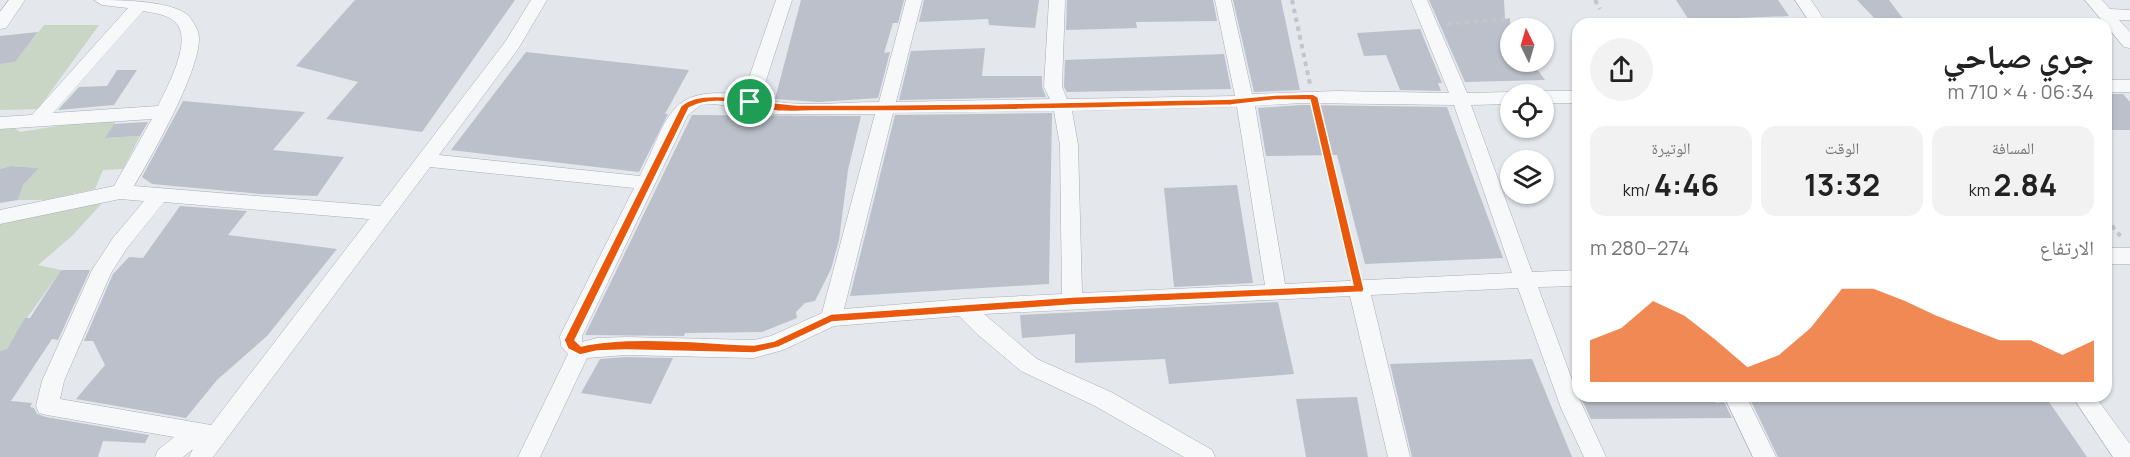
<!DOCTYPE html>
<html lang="ar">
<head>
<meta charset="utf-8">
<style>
  :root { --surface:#fff; --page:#f2f2f2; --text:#222; --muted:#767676; --accent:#ea580c }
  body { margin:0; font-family:Manrope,"Noto Naskh Arabic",sans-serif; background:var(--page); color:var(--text); direction:rtl; height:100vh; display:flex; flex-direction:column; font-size:22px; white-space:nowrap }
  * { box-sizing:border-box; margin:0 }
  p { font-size:20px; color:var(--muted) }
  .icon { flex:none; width:33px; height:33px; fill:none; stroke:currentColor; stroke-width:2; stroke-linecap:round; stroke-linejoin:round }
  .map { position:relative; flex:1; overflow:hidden; direction:ltr }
  .sheet { position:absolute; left:1572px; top:18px; width:540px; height:384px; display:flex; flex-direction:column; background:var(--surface); border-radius:18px; box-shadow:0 2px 4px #0004; direction:rtl }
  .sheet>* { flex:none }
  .needle { width:39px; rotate:355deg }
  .buttons { position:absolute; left:1500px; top:18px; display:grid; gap:12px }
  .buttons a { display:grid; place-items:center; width:54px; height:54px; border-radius:50%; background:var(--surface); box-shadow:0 2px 4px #0004; font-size:30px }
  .pin { position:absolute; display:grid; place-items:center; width:51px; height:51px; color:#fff; margin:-26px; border:3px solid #fff; border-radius:50%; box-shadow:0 2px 6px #0007 }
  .round { display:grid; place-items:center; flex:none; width:63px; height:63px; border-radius:32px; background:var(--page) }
  .summary { display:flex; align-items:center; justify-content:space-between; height:102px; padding:0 18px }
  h1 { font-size:33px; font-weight:700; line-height:45px }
  .metrics { display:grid; grid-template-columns:repeat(3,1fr); gap:9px; height:102px; padding:6px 18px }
  .metrics div { display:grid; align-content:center; border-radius:15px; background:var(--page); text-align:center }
  .metrics b { font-size:30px; font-weight:700 }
  .metrics small { font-size:16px; font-weight:400 }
  .metrics p { font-size:16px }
  .chart { height:168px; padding:12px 18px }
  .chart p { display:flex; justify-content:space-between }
  .chart svg { width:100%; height:108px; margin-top:6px; fill:var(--accent); opacity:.7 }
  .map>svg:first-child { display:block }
</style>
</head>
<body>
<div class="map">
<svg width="2130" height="457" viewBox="0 0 2130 457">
  <rect width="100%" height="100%" fill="#e4e7ec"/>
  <g fill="#c9d6c5">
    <polygon points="44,25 99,25 38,109 0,110 0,64 15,62"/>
    <polygon points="119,116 106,138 140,136 123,169 103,170 95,189 45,200 18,200 23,185 39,168 11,166 0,169 0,118 20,132"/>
    <path d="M105 200 72 236 38 265 61 270C43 297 23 321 7 349L0 351V215Z"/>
  </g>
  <g fill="#bbc0ca">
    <polygon points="355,0 515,0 422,132 326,119 358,82 296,66"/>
    <polygon points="801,0 904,0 898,23 893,23 884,53 890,52 878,98 819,102 775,99"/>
    <polygon points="924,0 1039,0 1035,28 989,25 988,19 919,22"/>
    <polygon points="1067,0 1213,0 1217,21 1136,22 1137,28 1066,30"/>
    <polygon points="1233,0 1281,0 1300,90 1254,92"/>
    <polygon points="1429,0 1504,0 1505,19 1510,18 1510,62 1532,62 1545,80 1465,82"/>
    <polygon points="1676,0 1778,0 1789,16 1689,20"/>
    <polygon points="1857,0 1889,0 1907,24 1880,24"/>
    <polygon points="1420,29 1442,83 1438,83 1441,91 1400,90 1386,55 1364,56 1357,33"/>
    <polygon points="38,32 15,62 0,64 0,36"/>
    <polygon points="985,48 982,76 1042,76 1042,87 1046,97 899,100 911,51"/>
    <polygon points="526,52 689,70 665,114 668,114 639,172 451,150"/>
    <polygon points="1224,54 1231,89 1067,92 1064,87 1065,60"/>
    <polygon points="117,70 137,70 114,105 58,110 79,87 107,86"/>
    <polygon points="2106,94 2123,94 2130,102 2130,130 2106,130"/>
    <polygon points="183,101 305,112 273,150 344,157 317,196 261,194 152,184 142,177"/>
    <polygon points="1301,105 1447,107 1503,258 1365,264 1337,155 1266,156 1258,108"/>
    <polygon points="1052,113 1049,284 850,296 895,115"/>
    <polygon points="692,115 861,116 848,170 839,240 831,269 815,301 805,303 796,312 797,318 762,332 685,333 684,336 585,335"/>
    <polygon points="148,122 140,136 105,138 114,124"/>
    <polygon points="11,166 39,168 23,185 18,200 0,203 0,169"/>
    <polygon points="1237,185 1253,283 1174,287 1164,188"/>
    <polygon points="180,206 247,211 228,235 337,249 267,336 217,380 186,418 76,399 105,365 93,341 84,341 113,274 129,257 143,258"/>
    <polygon points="61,270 90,270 58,340 52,339 11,401 32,403 30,407 34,408 37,414 46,417 149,435 145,443 103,441 98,457 0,457 0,351 7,349 25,318 30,318"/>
    <polygon points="1278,302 1294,374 1169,384 1165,359 1075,363 1075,334 1022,338 1020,315"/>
    <polygon points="626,357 673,358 651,404 581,393 600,359"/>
    <polygon points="1532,359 1572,457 1412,457 1390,364"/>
    <polygon points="1580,396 1713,396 1716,403 1724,402 1732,418 1591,419"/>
    <polygon points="1839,396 2045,396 2087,457 1778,457 1751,401"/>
    <polygon points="1357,397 1368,457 1306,457 1296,399"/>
  </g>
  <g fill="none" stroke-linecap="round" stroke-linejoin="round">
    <g stroke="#a9aeb7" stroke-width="1">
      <g id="minor">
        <polygon points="9,0 25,0 6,28 0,29 0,12"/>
        <path d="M94 0C118 0 169 0 188 15 193 21 200 32 199 40 198 74 153 154 134 186L380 206 505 42 531 0H547L518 49 439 155 640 176C670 116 667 85 743 95L776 0H792L760 99C798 108 840 102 879 102L906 0H922L896 102 1050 99 1044 87 1049 0H1065L1062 87 1067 99 1235 96 1215 0H1231L1252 94 1336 91 1449 93 1411 0H1427L1467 93 1510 92 1517 94H1510V104L1471 105 1532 272 1578 270V286L1538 287 1578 396 1606 457H1584L1561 408 1518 288 1371 295 1410 457H1388L1350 296 984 314 1037 359 1111 392 1212 450 1215 457H1184L1095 406 1021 371 977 334 959 316 834 326 783 350 754 358 626 355 587 358 540 457H518L568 354 561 346 560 336 634 188 430 167 213 457H189L193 449 183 457H155L158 450 174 437 47 415 39 413 36 406 42 381 92 270 113 238 144 201 120 199 0 224V210L114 186 152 119 0 129V117L32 115 128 8 102 5ZM143 11C153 13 167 14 175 22 194 39 167 87 158 106L53 113ZM1301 103 1454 105 1512 273 1285 284 1255 106ZM713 104 750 108 774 114H875L822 313 771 336 754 340 626 337 597 338 582 342V336L688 115 701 105ZM1237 107 1265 285 1082 293 1078 145 1072 111ZM1054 111 1060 145 1062 294 964 299 844 309 893 113ZM164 202 369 219 211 425 60 399 64 381 111 273 127 248Z"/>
        <polygon points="1795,0 1811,0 1827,24 1811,24"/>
        <polygon points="2085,0 2102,0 2110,9 2130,10 2130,20 2119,20 2130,32 2130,48 2124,47"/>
        <rect x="2106" y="80" width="24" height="12"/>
        <polygon points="1544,91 1578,91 1578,103 1544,103 1544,94 1537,94"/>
        <rect x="2106" y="248" width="24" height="16"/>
        <polygon points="1724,396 1746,396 1776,457 1753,457"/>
        <polygon points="2072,396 2095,396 2130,444 2130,457 2113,457"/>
      </g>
    </g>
    <g stroke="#c2c5cb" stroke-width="4" stroke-dasharray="4.5 4.5" stroke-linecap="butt">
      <polyline points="1292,0 1310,84"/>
      <polyline points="1595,0 1600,9"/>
      <polyline points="1447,24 1506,19"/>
      <polyline points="1790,24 1801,23"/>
      <polyline points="1317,112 1356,274"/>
      <polyline points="2106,219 2123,239"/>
    </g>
    <use href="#minor" fill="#f7f8fa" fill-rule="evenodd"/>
  </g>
  <path fill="#ea580c" stroke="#fff" stroke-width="1.5" fill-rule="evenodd" d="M1313 94 1318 97 1364 289 1363 292 1072 305 832 322 779 347 754 353 626 350 597 351 580 355 568 349 564 340 681 106C702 85 769 105 800 105 943 106 1087 102 1231 99L1275 95ZM1275 100H1310L1353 285 1072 297 831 314 774 341 754 345C702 343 630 335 581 346L575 340 689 108C715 93 749 108 777 111 789 112 802 111 813 111 953 112 1092 108 1231 105Z"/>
</svg>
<div class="buttons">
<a><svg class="needle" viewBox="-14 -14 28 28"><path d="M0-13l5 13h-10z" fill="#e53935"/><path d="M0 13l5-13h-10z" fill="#767676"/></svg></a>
<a><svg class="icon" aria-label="locate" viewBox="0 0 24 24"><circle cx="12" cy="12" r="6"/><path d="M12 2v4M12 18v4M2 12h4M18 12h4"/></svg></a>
<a><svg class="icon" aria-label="layers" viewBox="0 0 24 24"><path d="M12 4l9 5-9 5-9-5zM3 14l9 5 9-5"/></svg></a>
</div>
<div class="pin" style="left:750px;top:102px;background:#1e9e55"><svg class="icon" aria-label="arrive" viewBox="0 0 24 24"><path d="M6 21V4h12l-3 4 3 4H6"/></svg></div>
<section class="sheet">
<div class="summary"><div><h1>جري صباحي</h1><p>06:34 · 4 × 710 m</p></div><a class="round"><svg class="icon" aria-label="share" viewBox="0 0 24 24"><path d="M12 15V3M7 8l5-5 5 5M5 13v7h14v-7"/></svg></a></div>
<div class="metrics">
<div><p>المسافة</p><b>2.84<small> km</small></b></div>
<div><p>الوقت</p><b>13:32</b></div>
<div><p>الوتيرة</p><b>4:46<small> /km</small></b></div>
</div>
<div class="chart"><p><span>الارتفاع</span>274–280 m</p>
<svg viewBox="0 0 160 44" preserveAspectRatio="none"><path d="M0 44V27L10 22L20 11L30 17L40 27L50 38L60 33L70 22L80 6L90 6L100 11L110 17L120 22L130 27L140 27L150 33L160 27V44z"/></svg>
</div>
</section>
</div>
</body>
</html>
